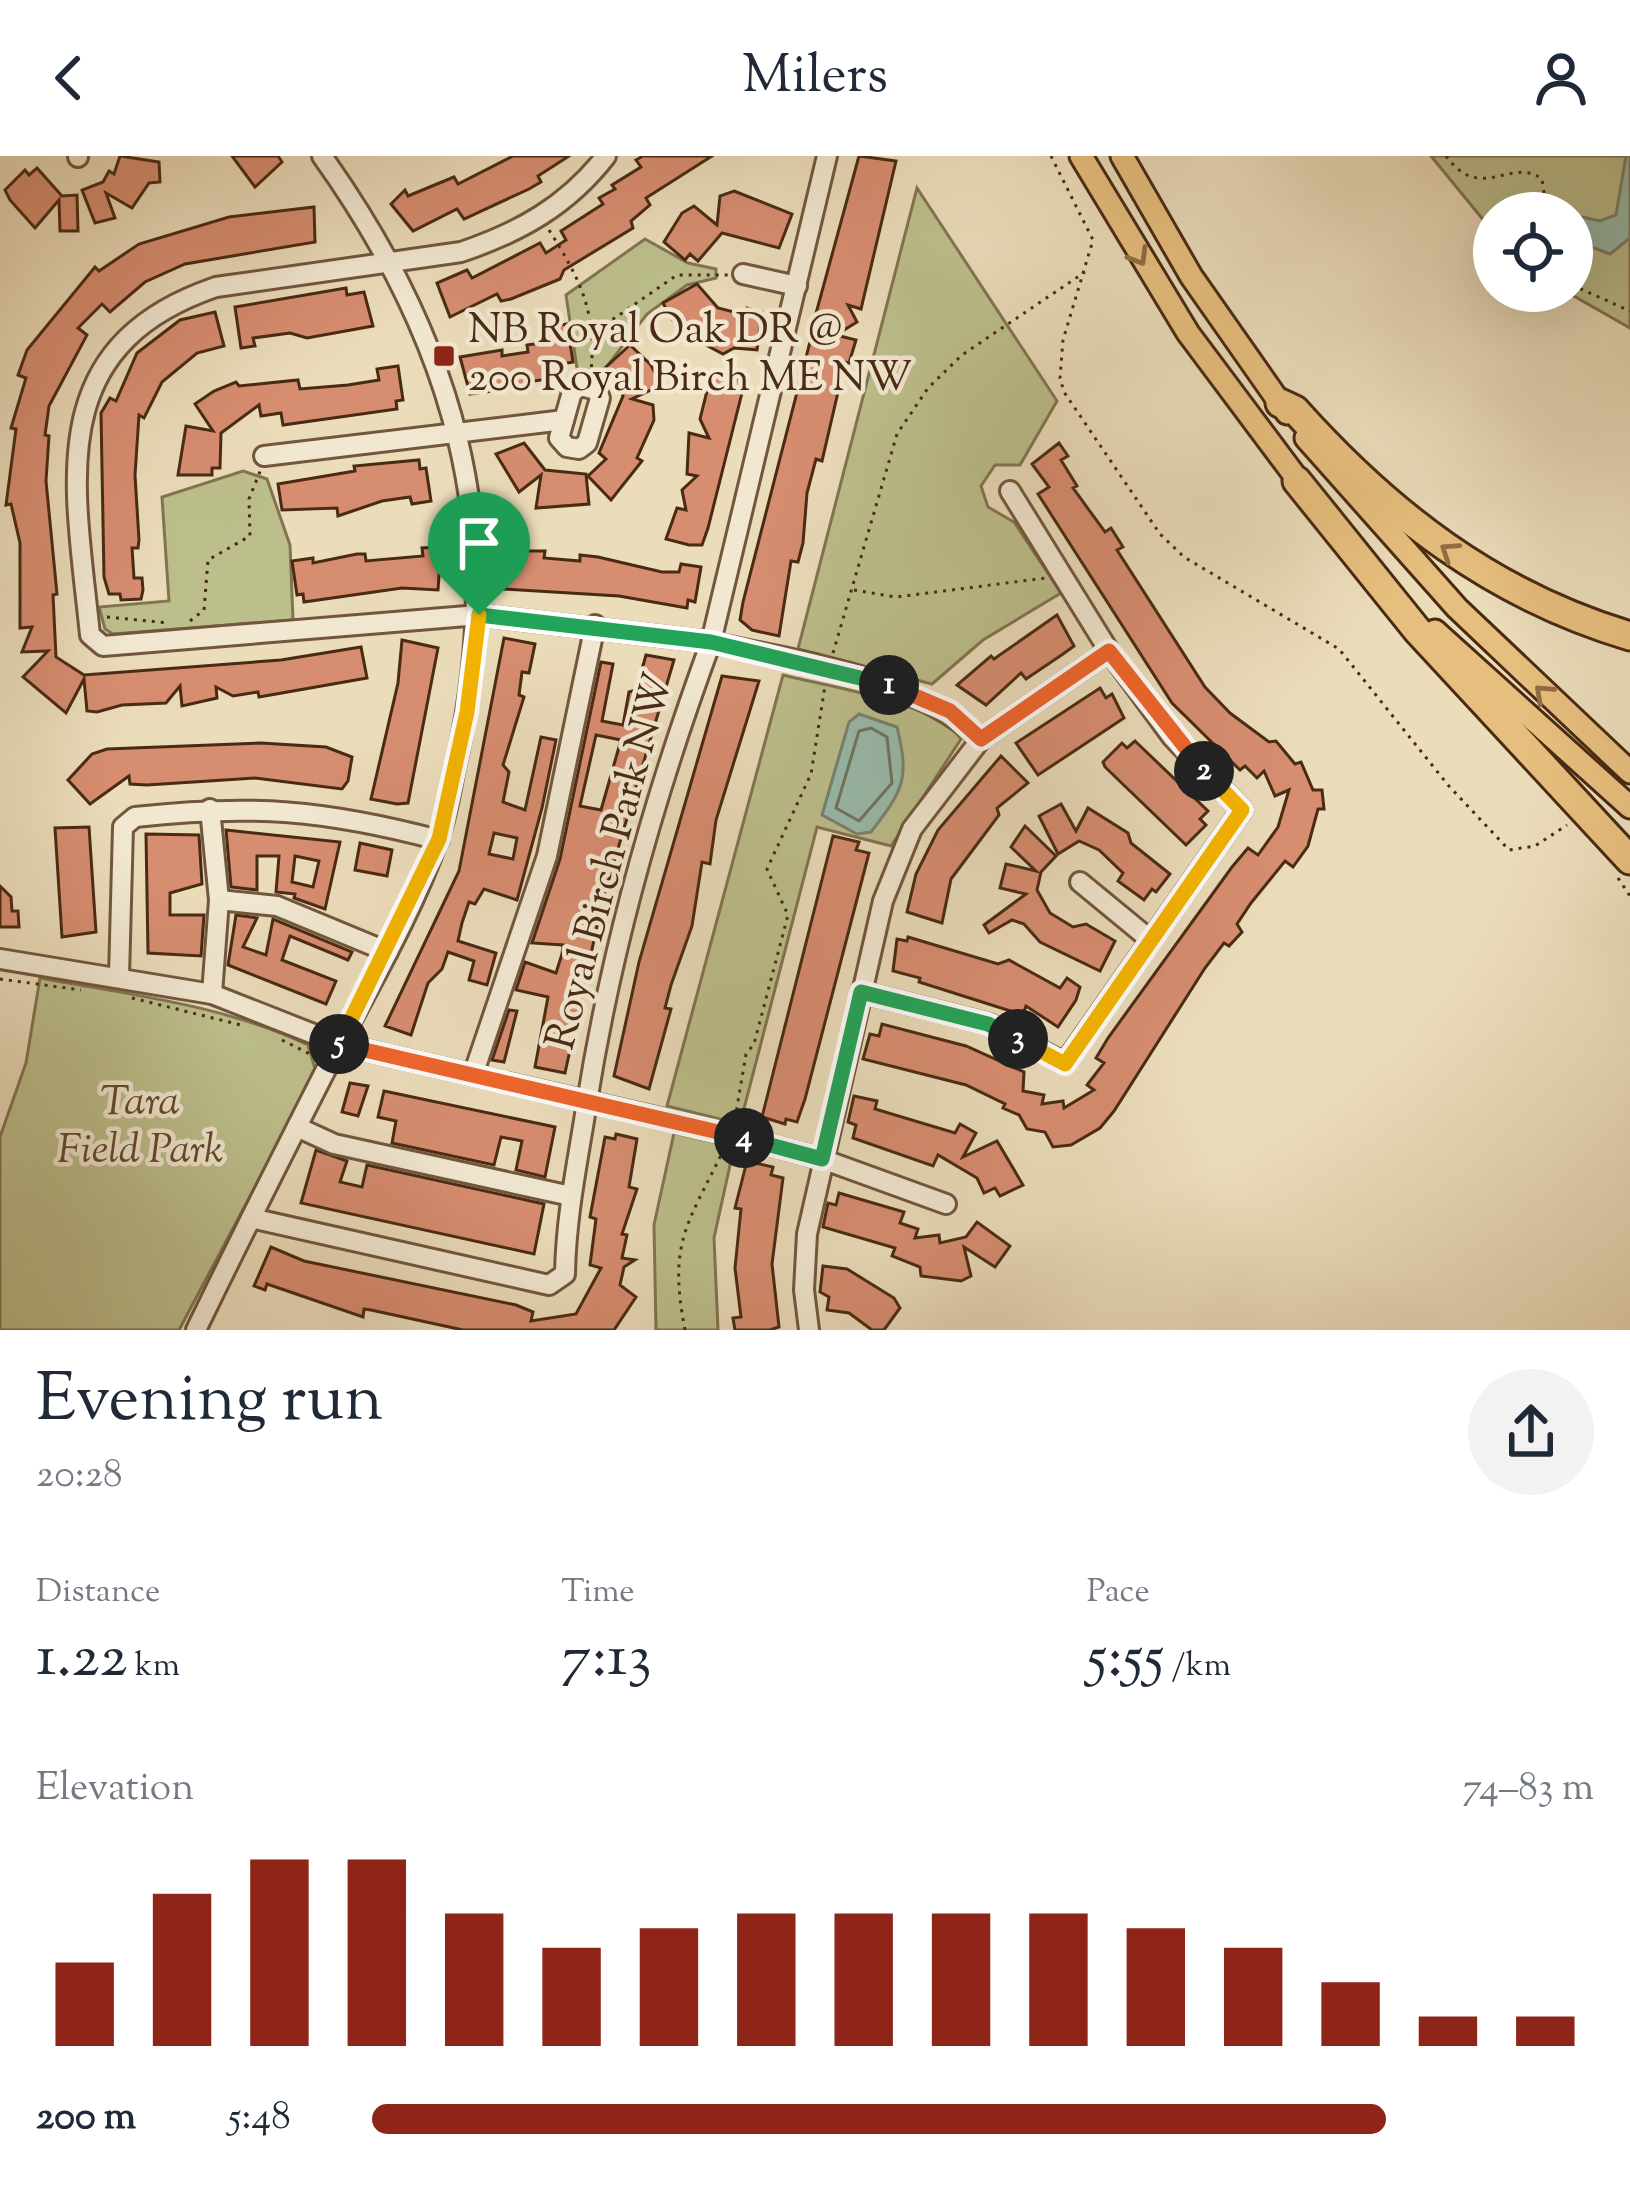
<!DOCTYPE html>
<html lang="en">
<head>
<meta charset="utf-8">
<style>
  :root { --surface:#fff; --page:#f2f2f3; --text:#1f2937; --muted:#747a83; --accent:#8f2418 }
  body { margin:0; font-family:"Sorts Mill Goudy",serif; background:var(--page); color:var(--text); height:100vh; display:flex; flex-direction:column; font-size:45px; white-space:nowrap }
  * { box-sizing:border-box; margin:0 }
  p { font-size:39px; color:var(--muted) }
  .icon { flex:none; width:66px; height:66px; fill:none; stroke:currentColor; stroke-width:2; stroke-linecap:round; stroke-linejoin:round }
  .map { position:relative; height:1174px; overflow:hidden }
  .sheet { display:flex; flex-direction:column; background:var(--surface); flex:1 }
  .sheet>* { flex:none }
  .controls { position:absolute; left:1473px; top:36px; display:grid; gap:24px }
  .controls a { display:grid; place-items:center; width:120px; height:120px; border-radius:50%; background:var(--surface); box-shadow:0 12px 48px #0002; font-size:60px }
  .pin { position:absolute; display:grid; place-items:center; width:102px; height:102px; color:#fff; margin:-123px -51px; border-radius:50% 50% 50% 0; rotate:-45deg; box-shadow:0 0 12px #0007 }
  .pin .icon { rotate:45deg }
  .km { position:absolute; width:60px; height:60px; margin:-30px; border-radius:50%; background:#222; color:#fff; font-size:33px; line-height:60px; text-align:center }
  .round { display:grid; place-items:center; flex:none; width:126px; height:126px; border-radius:63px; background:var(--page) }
  .overview { display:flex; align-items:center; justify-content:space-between; height:204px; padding:0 36px }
  h1 { font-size:66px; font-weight:600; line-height:90px }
  .stats { display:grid; grid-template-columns:repeat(3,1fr); gap:18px; height:204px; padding:12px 36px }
  .stats div { display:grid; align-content:center }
  .stats b { font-size:60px; font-weight:600 }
  .stats small { font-size:33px; font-weight:400 }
  .stats p { font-size:33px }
  .chart { height:336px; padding:24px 36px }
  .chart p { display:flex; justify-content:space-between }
  .chart svg { width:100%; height:216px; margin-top:12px; stroke:var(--accent); stroke-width:6 }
  ul { padding:0 36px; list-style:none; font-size:39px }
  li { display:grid; grid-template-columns:192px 144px 1fr; align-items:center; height:90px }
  li i { height:30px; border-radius:15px; background:var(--accent) }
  header { display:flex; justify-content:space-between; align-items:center; height:156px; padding:0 36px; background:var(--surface); font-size:54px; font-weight:600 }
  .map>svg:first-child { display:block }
</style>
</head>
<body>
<header><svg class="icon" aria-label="back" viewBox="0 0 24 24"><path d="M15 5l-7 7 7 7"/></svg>Milers<svg class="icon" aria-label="person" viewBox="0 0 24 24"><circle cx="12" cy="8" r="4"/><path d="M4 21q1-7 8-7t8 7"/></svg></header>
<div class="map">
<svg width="1630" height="1174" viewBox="0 0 1630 1174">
  <rect width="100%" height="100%" fill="#ebdcba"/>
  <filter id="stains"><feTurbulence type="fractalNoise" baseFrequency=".00167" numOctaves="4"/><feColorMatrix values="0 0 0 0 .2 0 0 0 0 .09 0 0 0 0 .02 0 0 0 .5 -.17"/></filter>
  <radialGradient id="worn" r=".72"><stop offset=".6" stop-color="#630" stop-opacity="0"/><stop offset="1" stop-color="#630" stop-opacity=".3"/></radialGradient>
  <g fill="#bcbf8c" stroke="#827450" stroke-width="3">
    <polygon points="1431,0 1630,0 1630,172 1565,135 1572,135 1572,57 1494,57 1494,77"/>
    <polygon points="917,32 1057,245 1020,309 995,309 981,330 988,351 1014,366 1061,437 983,484 932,528 798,493"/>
    <polygon points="645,83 688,107 716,113 716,122 687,129 647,158 598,222 578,219 566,139"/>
    <polygon points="243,315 267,323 290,389 293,464 113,478 105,473 99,451 169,445 162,341"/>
    <path d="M783 519C825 530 938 547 961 583L891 690 817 671 740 968 667 950Z"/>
    <path d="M40 822C131 839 224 849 308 889L316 916 179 1174H0V981L26 907Z"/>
    <polygon points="674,977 734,991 714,1082 718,1174 656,1174 654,1069"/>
  </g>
  <g fill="#98bcad" stroke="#78826f" stroke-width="3">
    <polygon points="1626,0 1630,0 1630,82 1610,98 1572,84 1573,59 1600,65 1616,59"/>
    <path d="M859 558 897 571C910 624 903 634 871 676L857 678 822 659 849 566Z"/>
  </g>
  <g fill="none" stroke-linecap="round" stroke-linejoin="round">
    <polygon stroke="#707360" stroke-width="3" points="871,572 887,581 892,627 859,665 836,652 859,575"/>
  </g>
  <g fill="#d78d70" stroke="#492a13" stroke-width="3" fill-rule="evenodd">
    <polygon points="120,0 159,6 160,26 149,27 132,52 106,37 115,62 95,67 82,34 103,26 109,15 114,18"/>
    <polygon points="232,0 278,0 282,6 255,31"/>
    <polygon points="513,0 569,0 538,20 541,26 529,33 464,63 457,53 413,75 391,48 405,34 408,40 454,21 458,28"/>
    <polygon points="643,0 712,0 646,42 650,49 631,65 633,72 564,114 560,123 511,143 501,145 497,138 450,161 437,127 467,114 472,122 540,87 546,97 566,84 561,75 603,48 599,42 615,33 612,29 641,11 636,4"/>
    <polygon points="859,0 896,5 861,153 848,149 857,166 836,179 856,184 849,207 845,206 822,305 816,303 807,337 803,387 798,406 791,405 779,480 752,474 740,464 743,446 811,182 820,184 826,164 815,161"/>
    <polygon points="37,12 62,40 77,39 78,75 60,75 59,44 35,72 10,44 5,34 25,14 29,19"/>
    <polygon points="734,35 792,58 779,92 722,77 698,105 690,98 685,104 664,86 682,57 694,50 717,69 720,40"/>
    <polygon points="314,51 315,86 185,108 145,126 110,156 102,148 78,172 87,179 49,250 45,279 49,280 46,325 57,438 53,439 56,501 84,519 281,504 361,491 367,522 259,541 258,536 233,540 216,531 217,542 182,550 180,530 166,547 122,549 97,556 87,555 84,523 66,557 23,521 48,495 22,496 32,471 20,472 20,387 11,348 6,349 16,273 11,272 26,222 18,219 27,194 95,111 99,115 139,88 229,61"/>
    <polygon points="697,128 718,152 745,159 747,152 762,156 757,194 734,192 723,198 691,181 671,162 663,147"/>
    <polygon points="346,132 347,139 364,136 373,170 307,182 290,177 253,182 255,190 241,192 235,151"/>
    <polygon points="215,156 224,190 197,197 162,226 144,262 139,259 135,319 139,384 138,392 132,392 134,422 142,422 143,434 141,443 121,444 120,438 109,438 104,421 101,257 110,242 116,245 137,197 180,164"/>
    <polygon points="567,168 573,206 550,210 547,223 528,226 529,230 470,238 460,201 502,194 502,200 528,196 527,189 549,186 547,171"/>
    <polygon points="630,189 651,209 661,229 632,243 653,249 654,264 637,302 642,305 611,344 588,320 606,303 599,297 623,240 606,211"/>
    <polygon points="398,210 403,244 396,245 397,253 283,269 281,257 261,260 259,249 221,277 220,312 212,312 212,319 178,319 186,270 213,275 195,248 214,235 236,226 239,230 298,224 300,233 348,229 379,224 377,213"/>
    <polygon points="718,214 745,225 708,372 702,389 689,389 666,383 677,352 686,354 682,334 697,320 687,318 689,277 709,282 700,263 711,219 716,220"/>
    <polygon points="524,287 545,314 586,318 589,348 536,352 541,319 519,336 496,298"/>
    <polygon points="1059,287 1068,300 1061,304 1077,330 1073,332 1105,376 1111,372 1123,391 1117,394 1205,531 1230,557 1269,586 1276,585 1295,608 1301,606 1313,634 1322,634 1324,653 1318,653 1308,690 1293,711 1285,705 1251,747 1237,768 1242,776 1229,790 1224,787 1205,812 1114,955 1100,972 1071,989 1053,991 1045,976 1027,973 1019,959 1003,952 1005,948 966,929 863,903 870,878 879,880 882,868 966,890 1024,916 1023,935 1044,939 1042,948 1063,945 1064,952 1094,934 1087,929 1104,907 1096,902 1108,882 1232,711 1248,692 1258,699 1278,671 1289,634 1275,640 1264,615 1257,622 1245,610 1240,614 1172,547 1038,338 1049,331 1032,308"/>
    <polygon points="419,304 420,313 426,312 431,345 412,348 410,341 382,345 338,360 337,352 282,354 278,328 355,315 354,310"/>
    <polygon points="441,391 438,434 402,432 304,446 303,438 297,439 292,405 313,402 313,407 357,398 365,398 366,405 423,400 422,392"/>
    <polygon points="502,395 545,395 544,402 580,405 580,399 598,401 662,416 679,416 681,408 701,411 695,446 688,444 687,452 619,440 504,433"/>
    <polygon points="1057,459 1074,490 1063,498 1026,523 1021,517 986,549 957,529 991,500 994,503"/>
    <path d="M504 482 535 488 529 517 522 516 519 539 524 541 503 609 509 616 503 646 525 654 541 581 556 584 542 652 517 744 484 733 475 748 469 746 462 767 458 785 496 797 487 829 469 824 474 805 448 796 442 813 428 827 411 879 385 870 459 715ZM494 677 517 682 513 703 489 698Z"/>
    <polygon points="402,484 438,492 408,647 397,648 371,643 398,527"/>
    <path d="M646 499 674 504 603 743 565 917 535 911 548 841 516 834 525 806 556 817 562 798 563 789 532 787 560 703 601 506 613 508 602 565 623 569 629 536 636 534ZM596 579 621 584 601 654 580 650Z"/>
    <polygon points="722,520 759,525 716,664 710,708 702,706 692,770 671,829 665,852 671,853 649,933 614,920 639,806"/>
    <polygon points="1100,532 1106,542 1112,538 1124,562 1038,619 1016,587"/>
    <polygon points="1135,585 1208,655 1200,663 1206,669 1186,689 1105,611 1103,606 1122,587 1127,592"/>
    <polygon points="261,587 326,591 352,601 348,625 342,633 255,622 147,629 130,628 129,620 90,648 68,624 92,598 107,593"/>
    <polygon points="1001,600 1028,627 997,652 999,659 951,723 942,767 907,756 916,718 938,674"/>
    <polygon points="1061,648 1076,675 1088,652 1128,677 1131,687 1170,718 1156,736 1152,733 1144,744 1118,725 1123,717 1099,694 1079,685 1058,698 1039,660"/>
    <polygon points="1025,670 1056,700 1041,716 1037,734 1050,757 1073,771 1086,768 1115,785 1100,815 1040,786 1024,768 1012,764 989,777 984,769 1026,738 1000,732 1006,708 1036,715 1011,691"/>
    <polygon points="89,671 96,776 62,781 55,672"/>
    <path d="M226 674 340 686 325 753 294 742 295 738 276 736 279 700H257V734L231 731ZM295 700 319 705 313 731 292 726Z"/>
    <polygon points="146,678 199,679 202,728 170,737 170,759 204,759 201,800 148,797"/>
    <polygon points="833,680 859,686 856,694 869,697 805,943 797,966 786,963 785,968 762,961"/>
    <polygon points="360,687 392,694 387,720 355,714"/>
    <polygon points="0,730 11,741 12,755 18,755 19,771 0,771"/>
    <polygon points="236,759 257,762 243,791 266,799 273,763 352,796 348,804 290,780 282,804 336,825 326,848 228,809"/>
    <polygon points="908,781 998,808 1009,804 1060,832 1067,822 1080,831 1076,844 1058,871 1026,850 1023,859 919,826 920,822 893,815 897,783 907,785"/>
    <polygon points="509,854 517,855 504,906 492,904"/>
    <polygon points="350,927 368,930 358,960 342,956"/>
    <polygon points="384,935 555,971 545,1021 516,1014 522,985 501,981 494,1009 392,987 396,965 378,961"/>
    <polygon points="854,940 877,945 875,953 955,977 960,968 976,977 963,1001 997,985 1023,1029 1000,1040 995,1032 984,1037 977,1022 938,999 933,1010 853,982 856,969 848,966"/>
    <polygon points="616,978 637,983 629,1031 637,1033 622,1078 627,1079 622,1102 635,1104 624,1111 620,1129 636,1141 614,1174 463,1174 371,1154 364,1153 363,1161 267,1128 265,1134 254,1130 271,1091 304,1105 516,1149 533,1156 531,1165 576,1158 601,1112 590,1109 596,1063 590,1061 605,981 615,983"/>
    <polygon points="316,994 347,1005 340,1026 362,1031 367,1009 544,1048 534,1098 301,1047"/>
    <polygon points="747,1005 773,1011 771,1019 783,1022 772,1108 779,1171 770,1174 735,1174 733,1162 741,1161 735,1112 741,1053 735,1052"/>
    <polygon points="839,1037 904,1056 900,1067 918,1073 915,1082 939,1079 940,1087 966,1081 977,1066 1010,1090 995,1111 964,1091 971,1120 961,1125 921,1120 920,1111 892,1100 895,1092 823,1071 828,1047 836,1049"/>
    <polygon points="823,1110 847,1113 894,1142 900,1152 884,1174 872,1174 849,1157 827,1154 829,1141 820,1136"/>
  </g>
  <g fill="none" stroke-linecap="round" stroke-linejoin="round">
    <g stroke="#72563d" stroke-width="24">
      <g id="minor">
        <polyline points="78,0 78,1"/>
        <path d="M606 0C567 50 520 76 461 96L216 131C40 191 75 329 90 479L103 490 479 459 711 486 827 0"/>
        <polyline points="743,118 797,130"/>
        <polygon points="581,230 596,234 600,242 587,287 579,293 567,291 559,282 572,236"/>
        <polyline points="264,300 564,264"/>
        <polyline points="1010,335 1109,495"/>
        <polyline points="210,653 219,744 212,838"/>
        <polyline points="1080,726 1148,782"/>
        <polyline points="219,744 277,750 388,796"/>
        <polyline points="0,803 212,838 339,888 729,978 822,1003 946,1048"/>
        <path d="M119 820 123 671 135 661C252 648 325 654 439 684"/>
        <polyline points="861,836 989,868 1065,907 1242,654 1172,581 1109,495 981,583"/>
        <polyline points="473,919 547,700 595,469"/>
        <polyline points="297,971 334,988 571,1040"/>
        <path d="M251 1062 549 1129 565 1118C566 1059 578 1004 587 946 612 788 656 635 711 486 803 507 908 518 981 583L912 673 883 745 807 1078 804 1134 809 1174"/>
        <path d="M196 1174C242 1079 290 984 338 890 373 823 412 757 437 686 448 659 451 627 458 598 507 373 454 185 322 0"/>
      </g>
    </g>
    <g stroke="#492a13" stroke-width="27">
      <g id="major">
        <polyline points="1081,0 1188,177 1304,332"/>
        <polyline points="1122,0 1191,120 1287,257"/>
        <polyline points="1306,282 1457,452 1630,616"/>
        <polyline points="1435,475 1630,651"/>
      </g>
    </g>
    <g stroke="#492a13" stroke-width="33">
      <g id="highway">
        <path d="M1280 247 1295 254C1389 359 1493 439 1630 480"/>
        <polyline points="1297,325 1417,474 1630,704"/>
      </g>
    </g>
    <g stroke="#492a13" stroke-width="3" stroke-dasharray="3 6" stroke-linecap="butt">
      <polyline points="1051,0 1093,84 1063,184 1060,222 1064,236 1160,378 1184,401 1339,493 1448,629 1509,694 1535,690 1567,669"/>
      <path d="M1446 0C1481 48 1510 0 1542 23L1547 57"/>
      <path d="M549 74C580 123 597 156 591 215"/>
      <polyline points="1572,129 1630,155"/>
      <polyline points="594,183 609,166 677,119 729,119"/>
      <polyline points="854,434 896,441 1046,422"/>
      <polyline points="107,461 169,467"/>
      <polyline points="190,465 204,454 208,404 250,380 249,343 261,313"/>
      <polyline points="833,497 897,278 928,232 962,199 1085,116"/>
      <polyline points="1618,722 1630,740"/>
      <polyline points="0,823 81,834"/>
      <polyline points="132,842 245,870"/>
      <polyline points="282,884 316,901"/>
      <polyline points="735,963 746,898 754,888 788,759 767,713 811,618 825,530"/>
      <path d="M685 1174C668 1087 687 1069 723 995"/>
    </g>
    <use href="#minor" stroke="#f2e8d2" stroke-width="18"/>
    <use href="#major" stroke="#e6be7d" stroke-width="21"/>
    <use href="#highway" stroke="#e6be7d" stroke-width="27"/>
  </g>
  <defs><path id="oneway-chevron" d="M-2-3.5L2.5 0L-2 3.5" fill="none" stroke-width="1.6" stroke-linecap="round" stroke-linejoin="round" transform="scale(3)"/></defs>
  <g stroke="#906d43">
    <use href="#oneway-chevron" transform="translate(1139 101) rotate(59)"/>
    <use href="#oneway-chevron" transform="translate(1449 395) rotate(-146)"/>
    <use href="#oneway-chevron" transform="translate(1543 537) rotate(-137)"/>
  </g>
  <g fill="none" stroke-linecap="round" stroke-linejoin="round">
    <g stroke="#fff" stroke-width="24">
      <polyline id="split-1" points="479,459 711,486 889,529"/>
    </g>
    <g stroke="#fff" stroke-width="24">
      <polyline id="split-2" points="889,529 950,555 981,583 1109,495 1204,615"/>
    </g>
    <g stroke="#fff" stroke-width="24">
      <polyline id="split-3" points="1018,883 1065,908 1242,654 1204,615"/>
    </g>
    <g stroke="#fff" stroke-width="24">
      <polyline id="split-4" points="744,982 822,1003 861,836 988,868 1018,883"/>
    </g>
    <g stroke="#fff" stroke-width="24">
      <polyline id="split-5" points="339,888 744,982"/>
    </g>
    <g stroke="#fff" stroke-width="24">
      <polyline id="split-6" points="339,888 439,683 467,556 479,459"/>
    </g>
    <use href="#split-1" stroke="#22a559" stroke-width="15"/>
    <use href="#split-2" stroke="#f0652b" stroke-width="15"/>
    <use href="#split-3" stroke="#f5b400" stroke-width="15"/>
    <use href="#split-4" stroke="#22a559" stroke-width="15"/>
    <use href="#split-5" stroke="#f0652b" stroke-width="15"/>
    <use href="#split-6" stroke="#f5b400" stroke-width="15"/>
  </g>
  <rect fill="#8f2418" stroke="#f2e8d2" stroke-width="4.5" x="432" y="188" width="24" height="24" rx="6"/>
  <g text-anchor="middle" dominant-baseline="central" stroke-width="9" stroke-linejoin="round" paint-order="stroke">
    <g font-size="42" fill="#492a13" stroke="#f2e8d2" text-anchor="start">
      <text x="468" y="176">NB Royal Oak DR @<tspan x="468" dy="48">200 Royal Birch ME NW</tspan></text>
    </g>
    <g font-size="42" fill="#492a13" stroke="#f2e8d2">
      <text transform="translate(612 706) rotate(-75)">Royal Birch Park NW</text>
    </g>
    <g font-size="42" font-style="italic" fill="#60482b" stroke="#f2e8d2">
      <text x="140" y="948">Tara<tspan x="140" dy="48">Field Park</tspan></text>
    </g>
  </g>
  <rect width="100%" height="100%" filter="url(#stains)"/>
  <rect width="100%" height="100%" fill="url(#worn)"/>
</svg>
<div class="controls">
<a><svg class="icon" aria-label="locate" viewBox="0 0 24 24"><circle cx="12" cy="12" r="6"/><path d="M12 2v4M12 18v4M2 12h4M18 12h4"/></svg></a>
</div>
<div class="pin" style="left:479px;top:459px;background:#1e9e55"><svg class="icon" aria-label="arrive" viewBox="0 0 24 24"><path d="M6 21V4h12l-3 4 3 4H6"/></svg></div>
<b class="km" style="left:889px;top:529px">1</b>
<b class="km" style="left:1204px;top:615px">2</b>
<b class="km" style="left:1018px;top:883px">3</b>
<b class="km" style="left:744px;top:982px">4</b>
<b class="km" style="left:339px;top:888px">5</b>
</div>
<section class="sheet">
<div class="overview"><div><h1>Evening run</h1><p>20:28</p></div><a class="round"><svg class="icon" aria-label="share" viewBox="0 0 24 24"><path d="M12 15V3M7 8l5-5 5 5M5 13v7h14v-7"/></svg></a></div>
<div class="stats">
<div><p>Distance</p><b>1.22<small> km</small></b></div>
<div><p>Time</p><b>7:13</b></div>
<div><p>Pace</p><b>5:55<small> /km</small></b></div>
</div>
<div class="chart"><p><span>Elevation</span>74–83 m</p>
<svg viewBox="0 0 160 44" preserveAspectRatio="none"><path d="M5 44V27M15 44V13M25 44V6M35 44V6M45 44V17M55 44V24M65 44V20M75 44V17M85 44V17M95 44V17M105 44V17M115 44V20M125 44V24M135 44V31M145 44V38M155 44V38"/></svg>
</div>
<ul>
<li><b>200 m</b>5:48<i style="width:83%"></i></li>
</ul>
</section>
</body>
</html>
